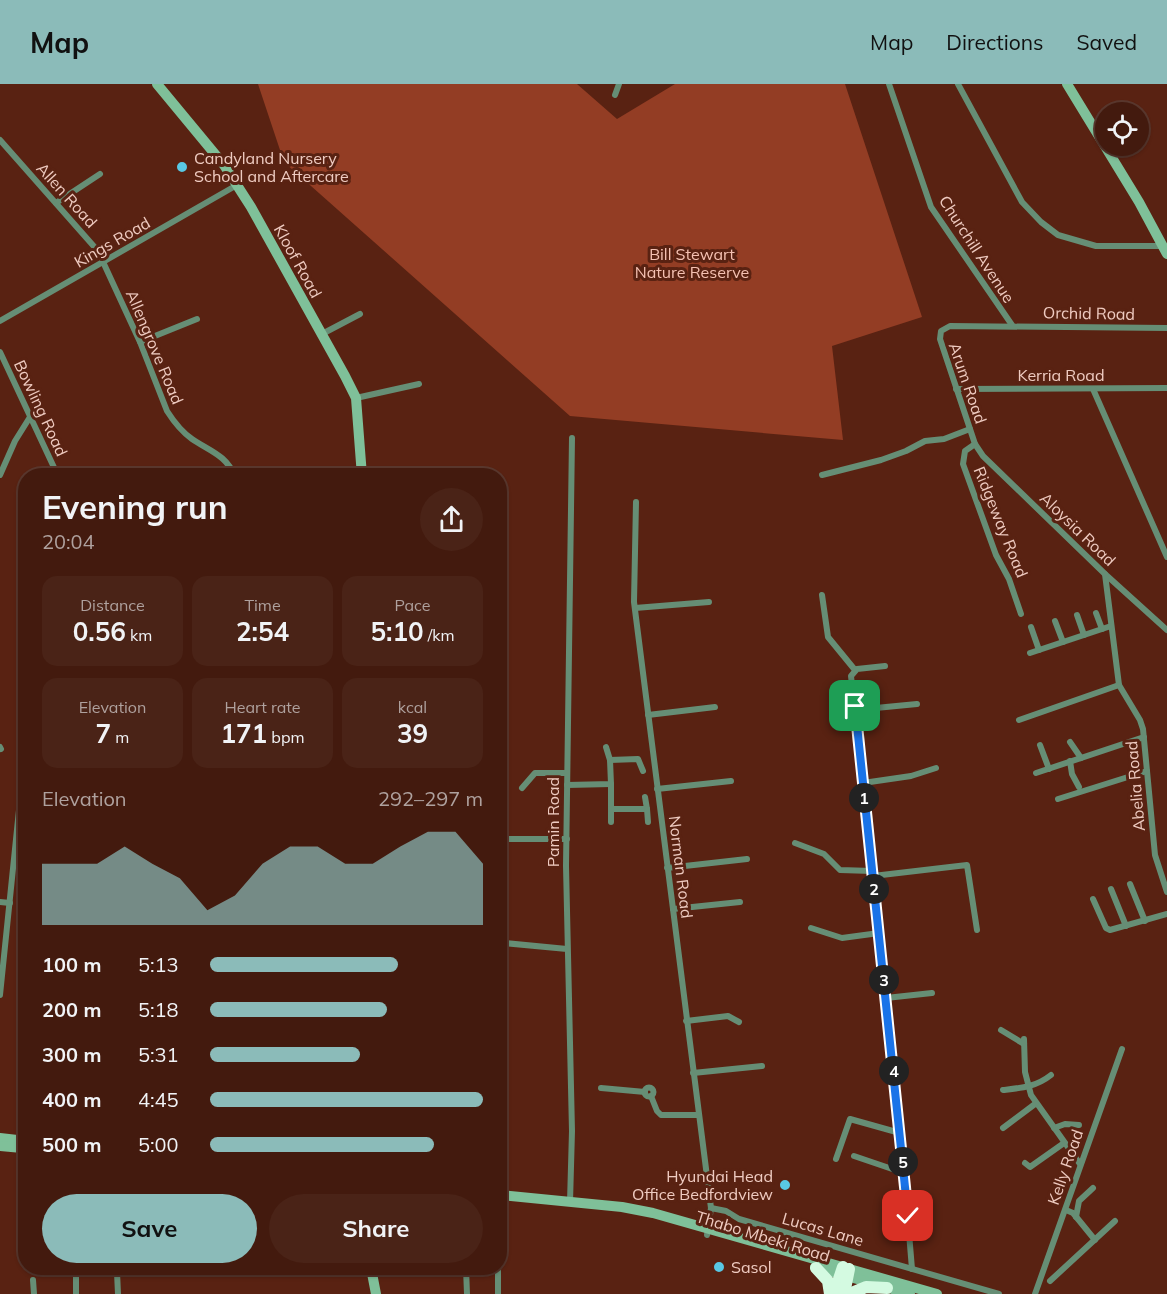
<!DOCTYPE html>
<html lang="en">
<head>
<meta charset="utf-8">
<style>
  :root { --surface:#431a0e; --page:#4a2317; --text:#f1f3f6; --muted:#afa19e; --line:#5b382e; --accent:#8bbbb9 }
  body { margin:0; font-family:Mulish,sans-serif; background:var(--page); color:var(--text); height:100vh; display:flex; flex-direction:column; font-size:22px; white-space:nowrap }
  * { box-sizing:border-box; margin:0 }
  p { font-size:20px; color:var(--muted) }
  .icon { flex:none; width:33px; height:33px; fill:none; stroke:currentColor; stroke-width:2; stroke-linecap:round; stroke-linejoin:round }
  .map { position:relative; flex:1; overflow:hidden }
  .sheet { position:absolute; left:18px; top:384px; width:489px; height:807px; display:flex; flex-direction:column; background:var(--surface); border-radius:24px; box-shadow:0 2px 4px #0004,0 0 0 2px var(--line) }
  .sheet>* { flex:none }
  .fabs { position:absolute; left:1095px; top:18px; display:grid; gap:12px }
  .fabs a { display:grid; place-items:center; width:54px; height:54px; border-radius:50%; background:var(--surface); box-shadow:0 2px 4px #0004,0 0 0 2px var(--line); font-size:30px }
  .pin { position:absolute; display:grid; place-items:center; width:51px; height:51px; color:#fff; margin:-26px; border-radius:12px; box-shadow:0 3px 9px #0006 }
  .km { position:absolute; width:30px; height:30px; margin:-15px; border-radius:50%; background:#222; color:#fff; font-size:16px; line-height:30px; text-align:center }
  .round { display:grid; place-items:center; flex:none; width:63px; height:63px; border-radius:32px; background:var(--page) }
  .head { display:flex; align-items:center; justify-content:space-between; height:102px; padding:0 24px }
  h1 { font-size:33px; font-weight:700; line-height:45px }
  .stats { display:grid; grid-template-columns:repeat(3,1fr); gap:9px; height:102px; padding:6px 24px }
  .stats div { display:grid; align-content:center; border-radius:15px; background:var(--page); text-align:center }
  .stats b { font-size:26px; font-weight:700 }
  .stats small { font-size:16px; font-weight:400 }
  .stats p { font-size:16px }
  .chart { height:168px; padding:12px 24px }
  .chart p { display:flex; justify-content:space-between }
  .chart svg { width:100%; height:108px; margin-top:6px; fill:var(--accent); opacity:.7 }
  .button { display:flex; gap:12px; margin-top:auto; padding:12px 24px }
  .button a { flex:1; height:69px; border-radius:36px; background:var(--accent); color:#111; font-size:24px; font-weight:700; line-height:69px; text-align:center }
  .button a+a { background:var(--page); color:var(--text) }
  ul { padding:0 24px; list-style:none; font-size:20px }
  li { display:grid; grid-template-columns:96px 72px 1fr; align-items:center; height:45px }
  li i { height:15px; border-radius:8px; background:var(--accent) }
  header { display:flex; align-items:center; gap:36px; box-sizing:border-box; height:84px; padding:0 30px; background:var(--accent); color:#111 }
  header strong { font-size:28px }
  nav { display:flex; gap:33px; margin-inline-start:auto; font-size:21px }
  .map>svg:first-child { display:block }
</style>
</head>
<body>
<header>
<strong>Map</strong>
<nav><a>Map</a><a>Directions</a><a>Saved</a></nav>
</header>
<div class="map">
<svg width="1167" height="1210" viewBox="0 0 1167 1210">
  <rect width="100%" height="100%" fill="#592212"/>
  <polygon fill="#933d24" points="258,0 577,0 617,35 675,0 845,0 922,233 832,262 843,356 570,332 284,78"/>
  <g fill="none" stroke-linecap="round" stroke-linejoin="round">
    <g stroke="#668e75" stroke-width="6">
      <polyline points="889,0 931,123 1012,241"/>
      <polyline points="958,0 1022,118 1041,138 1058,151 1096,162 1163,162"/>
      <polyline points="615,11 619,0"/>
      <path d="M0 56 98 167 140 258 167 327C174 338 182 348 192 355 208 366 228 372 234 392"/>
      <polyline points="56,119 100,90"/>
      <polyline points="0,237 237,101"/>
      <polyline points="1167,244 950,242 941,247 940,255 975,360 983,372 1105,490 1167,546"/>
      <polyline points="322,250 360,230"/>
      <polyline points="140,258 197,235"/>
      <polyline points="0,268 58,392"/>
      <polyline points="956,305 1167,304"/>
      <polyline points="1093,305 1167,473"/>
      <polyline points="356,314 419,300"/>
      <polyline points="975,360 965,367 963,380 996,471 1009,495 1021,530"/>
      <polyline points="0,391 15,357 30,333"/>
      <polyline points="822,391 881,376 906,367 925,357 944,355 970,345"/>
      <polyline points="636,418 634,518 711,1124 707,1151"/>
      <polyline points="1105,490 1119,601 1140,636 1143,645 1155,771 1167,808"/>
      <polyline points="822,511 828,553 855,586"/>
      <polyline points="635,524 709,518"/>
      <polyline points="1096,529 1102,545"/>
      <polyline points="1077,531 1084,551"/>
      <polyline points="1055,537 1063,558"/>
      <polyline points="1031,543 1039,566"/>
      <polyline points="1030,569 1111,542"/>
      <polyline points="885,582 857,585 851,592 904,1089 912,1185"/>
      <polyline points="855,626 917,620"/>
      <polyline points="648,631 715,623"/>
      <polyline points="1019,636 1119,601"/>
      <polyline points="1070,658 1081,674"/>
      <polyline points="1040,661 1049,685"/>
      <polyline points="0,663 1,665"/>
      <polyline points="610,676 638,675 643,687"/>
      <polyline points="1070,677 1072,690 1079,703"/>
      <polyline points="1036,689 1144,653"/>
      <polyline points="863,699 911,692 936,684"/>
      <polyline points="611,700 611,738"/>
      <polyline points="567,701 611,700 610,676 606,663"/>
      <polyline points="522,704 535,689 567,689"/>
      <polyline points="657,705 731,697"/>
      <polyline points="1058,715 1147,687"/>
      <polyline points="611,725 647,725 645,713"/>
      <polyline points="647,725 648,738"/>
      <polyline points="501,755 567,755"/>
      <polyline points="795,759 824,770 840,786 872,787"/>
      <polyline points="667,784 747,775"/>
      <polyline points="873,792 967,781 977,846"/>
      <polyline points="1130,800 1145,837"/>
      <polyline points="1111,805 1126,842"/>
      <polyline points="1093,815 1106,844 1110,846 1167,830"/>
      <polyline points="0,818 10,819"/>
      <polyline points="673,825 740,818"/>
      <polyline points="811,844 842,854 879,849"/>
      <polyline points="504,859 505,830"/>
      <polyline points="500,898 504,859 567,865"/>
      <polyline points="0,911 26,658"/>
      <polyline points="886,914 932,909"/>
      <polyline points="686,937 728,932 739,938"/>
      <polyline points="1001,946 1024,960"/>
      <polyline points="1024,955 1025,988 1031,1011 1080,1080"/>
      <polyline points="693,989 762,982"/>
      <circle cx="649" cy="1008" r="4.5"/>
      <polyline points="601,1004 645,1008"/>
      <path d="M1003 1006C1021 1004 1036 1003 1051 991"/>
      <polyline points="651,1012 657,1027 661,1031 698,1031"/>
      <polyline points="1003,1044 1035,1020"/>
      <polyline points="1054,1044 1065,1040 1079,1041"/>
      <polyline points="854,1072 904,1089"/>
      <polyline points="836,1075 850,1035 900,1049"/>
      <polyline points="1025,1079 1030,1083 1064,1059"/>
      <polyline points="570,1118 572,1047 566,782 572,354"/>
      <polyline points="711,1124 726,1127 739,1135 999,1210"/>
      <polyline points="1066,1126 1073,1129 1095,1156"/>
      <polyline points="1076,1133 1079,1117 1093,1104"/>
      <polyline points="466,1184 467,1210"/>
      <polyline points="117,1188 118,1210"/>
      <polyline points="76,1192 76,1210"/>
      <polyline points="33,1196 34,1210"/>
      <polyline points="1050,1197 1115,1137"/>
      <polyline points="498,1210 498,1184"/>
      <polyline points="1035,1210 1122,965"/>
    </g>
    <g stroke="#7fc099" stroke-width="10">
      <polyline points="157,0 224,81 251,123 345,292 356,314 362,392"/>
      <polyline points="1067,0 1139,118 1167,170"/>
      <polyline points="0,1054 26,1057"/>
      <polyline points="0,1062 22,1064"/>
      <polyline points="500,1111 622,1123 653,1129 937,1210"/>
      <polyline points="815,1183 910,1210"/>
      <polyline points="371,1184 376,1210"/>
    </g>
    <g stroke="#d4fae1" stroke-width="12">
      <polyline points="816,1184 828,1197 830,1210"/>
      <polyline points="834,1210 843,1183"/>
      <polyline points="844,1210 849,1185"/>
      <polyline points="849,1210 866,1203 887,1204"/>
    </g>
  </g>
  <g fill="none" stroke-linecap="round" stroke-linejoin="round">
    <g stroke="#fff" stroke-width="12">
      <polyline id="route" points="855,622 908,1132"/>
    </g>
    <use href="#route" stroke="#1a73e8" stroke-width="8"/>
  </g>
  <g fill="#59c8e4" stroke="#592212" stroke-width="2">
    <circle cx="182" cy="83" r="6"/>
    <circle cx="785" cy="1101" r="6"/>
    <circle cx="719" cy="1183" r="6"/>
  </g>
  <g text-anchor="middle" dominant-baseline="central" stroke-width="6" stroke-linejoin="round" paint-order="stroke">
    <g font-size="16" fill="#efcbc1" stroke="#592212" text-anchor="start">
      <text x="194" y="74">Candyland Nursery<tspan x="194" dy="18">School and Aftercare</tspan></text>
      <text x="773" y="1092" text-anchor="end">Hyundai Head<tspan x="773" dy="18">Office Bedfordview</tspan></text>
      <text x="731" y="1183">Sasol</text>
    </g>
    <g font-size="16" fill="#efcbc1" stroke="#592212">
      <text transform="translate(67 111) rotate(48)">Allen Road</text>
      <text transform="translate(112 158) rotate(-30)">Kings Road</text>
      <text transform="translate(977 165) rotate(57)">Churchill Avenue</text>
      <text transform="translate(298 177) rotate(61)">Kloof Road</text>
      <text transform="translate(1089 229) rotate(1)">Orchid Road</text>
      <text transform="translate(155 263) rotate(67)">Allengrove Road</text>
      <text x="1061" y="291">Kerria Road</text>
      <text transform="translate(968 299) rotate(71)">Arum Road</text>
      <text transform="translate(41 324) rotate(65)">Bowling Road</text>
      <text transform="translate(1001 438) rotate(68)">Ridgeway Road</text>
      <text transform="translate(1078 445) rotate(44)">Aloysia Road</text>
      <text transform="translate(1135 702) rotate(-95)">Abelia Road</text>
      <text transform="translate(553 738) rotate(-90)">Pamin Road</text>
      <text transform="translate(681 783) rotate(83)">Norman Road</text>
      <text transform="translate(1065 1083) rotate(-71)">Kelly Road</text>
      <text transform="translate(823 1145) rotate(16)">Lucas Lane</text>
      <text transform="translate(763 1152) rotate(17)">Thabo Mbeki Road</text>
    </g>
    <g font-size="16" fill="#f5c1b2" stroke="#592212">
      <text x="692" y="170">Bill Stewart<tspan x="692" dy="18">Nature Reserve</tspan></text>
    </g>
  </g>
</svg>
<div class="fabs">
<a><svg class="icon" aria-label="locate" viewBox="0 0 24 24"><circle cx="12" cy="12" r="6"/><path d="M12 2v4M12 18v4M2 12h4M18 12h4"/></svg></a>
</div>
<div class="pin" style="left:855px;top:622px;background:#1e9e55"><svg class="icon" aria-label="arrive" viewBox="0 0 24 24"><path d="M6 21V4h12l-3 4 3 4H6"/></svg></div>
<div class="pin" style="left:908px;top:1132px;background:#d93025"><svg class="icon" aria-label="check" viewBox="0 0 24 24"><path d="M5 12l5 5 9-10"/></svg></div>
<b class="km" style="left:864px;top:714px">1</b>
<b class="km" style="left:874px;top:805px">2</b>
<b class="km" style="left:884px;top:896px">3</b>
<b class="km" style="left:894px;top:987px">4</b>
<b class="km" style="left:903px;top:1078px">5</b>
<section class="sheet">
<div class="head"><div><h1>Evening run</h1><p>20:04</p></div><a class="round"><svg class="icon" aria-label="share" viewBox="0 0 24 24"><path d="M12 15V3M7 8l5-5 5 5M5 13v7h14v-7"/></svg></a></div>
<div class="stats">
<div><p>Distance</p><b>0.56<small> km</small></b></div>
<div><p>Time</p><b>2:54</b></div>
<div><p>Pace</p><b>5:10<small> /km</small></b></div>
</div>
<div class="stats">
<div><p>Elevation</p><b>7<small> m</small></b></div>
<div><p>Heart rate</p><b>171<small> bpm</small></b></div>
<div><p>kcal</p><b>39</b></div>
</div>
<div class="chart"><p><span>Elevation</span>292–297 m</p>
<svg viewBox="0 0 160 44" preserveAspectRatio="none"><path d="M0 44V19L10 19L20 19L30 12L40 19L50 25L60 38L70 32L80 19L90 12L100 12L110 19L120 19L130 12L140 6L150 6L160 19V44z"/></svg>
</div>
<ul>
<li><b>100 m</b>5:13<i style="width:69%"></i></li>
<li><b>200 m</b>5:18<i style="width:65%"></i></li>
<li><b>300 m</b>5:31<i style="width:55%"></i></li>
<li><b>400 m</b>4:45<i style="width:100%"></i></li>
<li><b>500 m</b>5:00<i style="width:82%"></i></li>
</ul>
<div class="button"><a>Save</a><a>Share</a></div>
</section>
</div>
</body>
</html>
